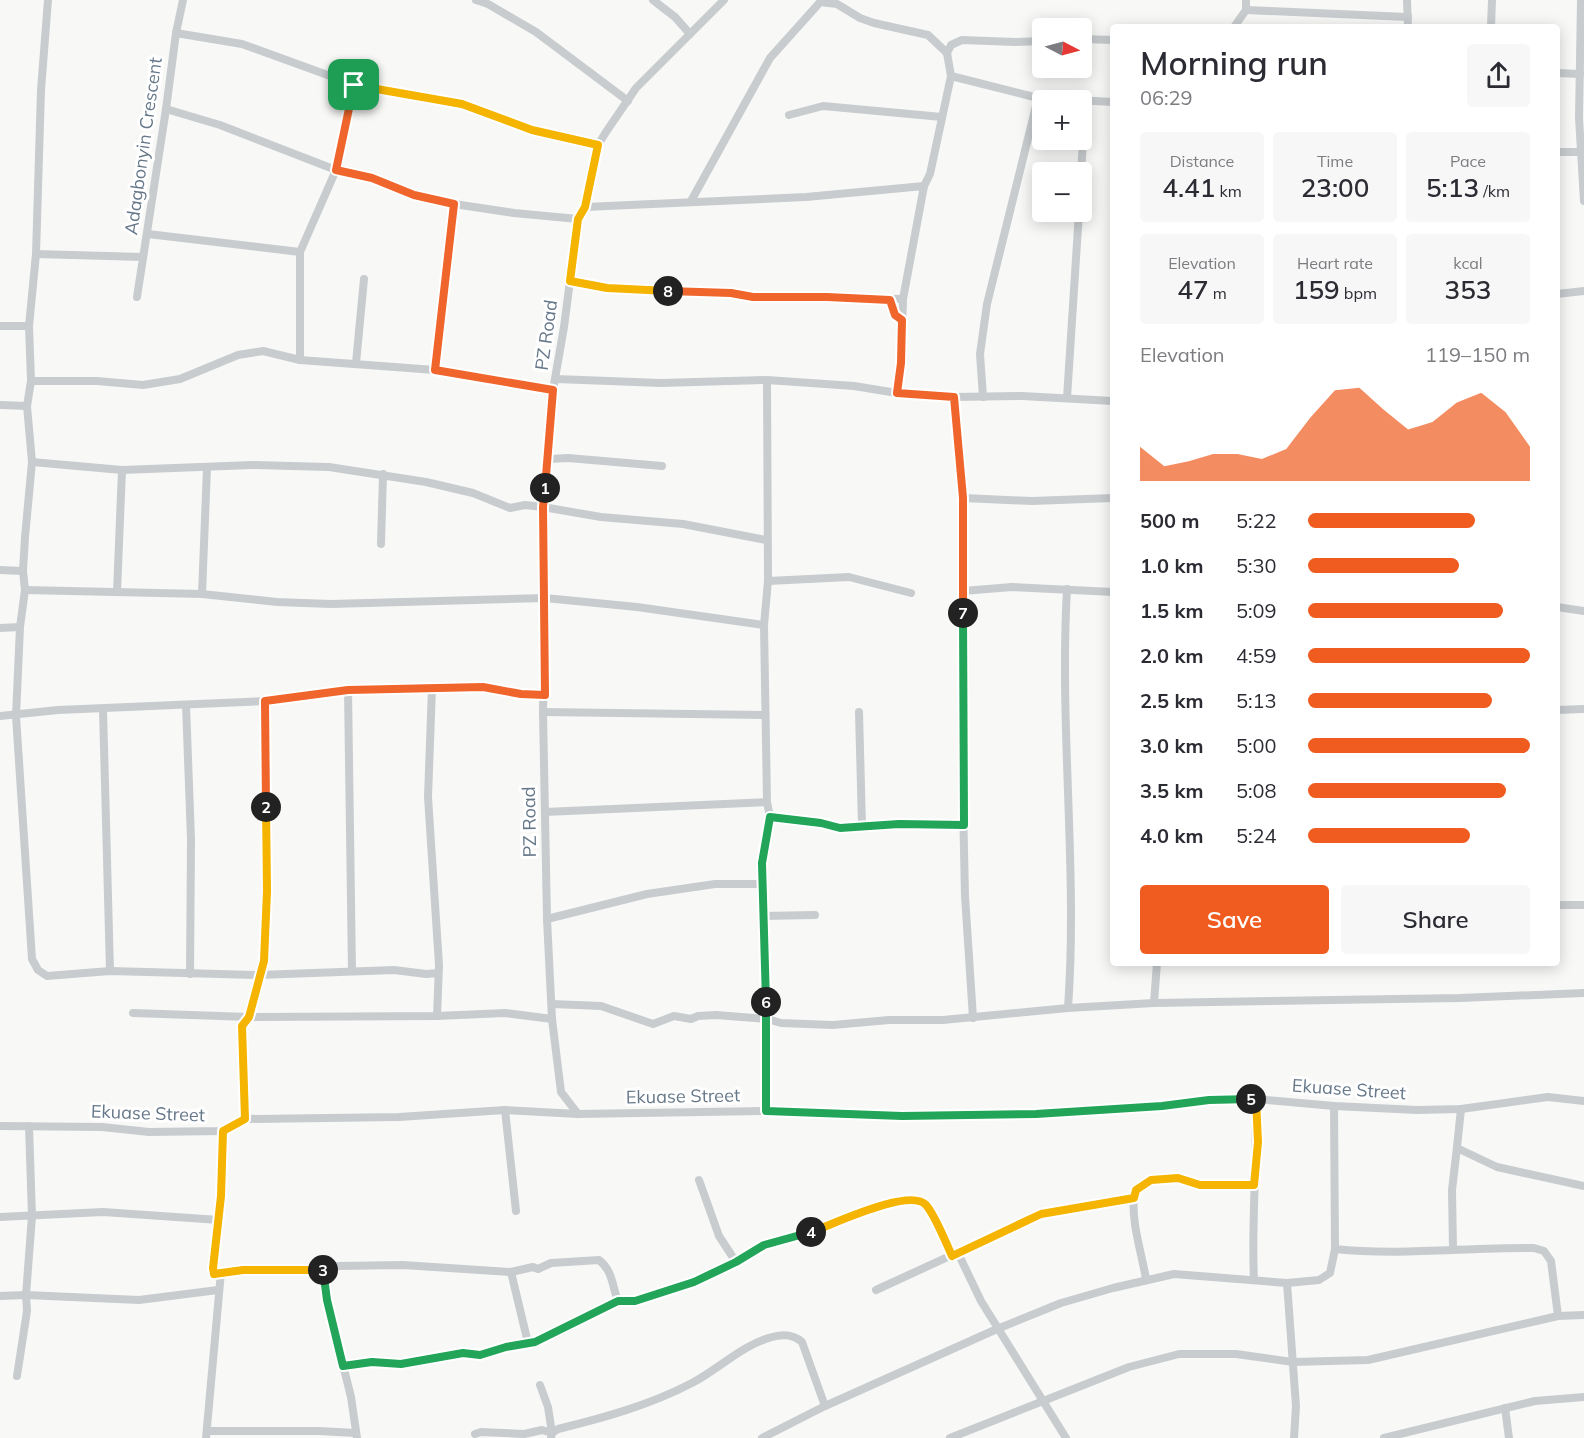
<!DOCTYPE html>
<html lang="en">
<head>
<meta charset="utf-8">
<style>
  :root { --surface:#fff; --page:#f7f7f7; --text:#2b2b33; --muted:#7c7c81; --accent:#f05c1f }
  body { margin:0; font-family:Mulish,sans-serif; background:var(--page); color:var(--text); height:100vh; display:flex; flex-direction:column; font-size:22px; white-space:nowrap }
  * { box-sizing:border-box; margin:0 }
  p { font-size:20px; color:var(--muted) }
  .icon { flex:none; width:33px; height:33px; fill:none; stroke:currentColor; stroke-width:2; stroke-linecap:round; stroke-linejoin:round }
  .map { position:relative; flex:1; overflow:hidden }
  .details { position:absolute; left:1110px; top:24px; width:450px; height:942px; display:flex; flex-direction:column; background:var(--surface); border-radius:6px; box-shadow:0 3px 15px #0003 }
  .details>* { flex:none }
  .needle { width:39px; rotate:96deg }
  .controls { position:absolute; left:1032px; top:18px; display:grid; gap:12px }
  .controls a { display:grid; place-items:center; width:60px; height:60px; border-radius:6px; background:var(--surface); box-shadow:0 3px 15px #0003; font-size:30px }
  .pin { position:absolute; display:grid; place-items:center; width:51px; height:51px; color:#fff; margin:-26px; border-radius:12px; box-shadow:0 3px 9px #0006 }
  .km { position:absolute; width:30px; height:30px; margin:-15px; border-radius:50%; background:#222; color:#fff; font-size:16px; line-height:30px; text-align:center }
  .round { display:grid; place-items:center; flex:none; width:63px; height:63px; border-radius:6px; background:var(--page) }
  .head { display:flex; align-items:center; justify-content:space-between; height:102px; padding:0 30px }
  h1 { font-size:33px; font-weight:600; line-height:45px }
  .stats { display:grid; grid-template-columns:repeat(3,1fr); gap:9px; height:102px; padding:6px 30px }
  .stats div { display:grid; align-content:center; border-radius:6px; background:var(--page); text-align:center }
  .stats b { font-size:26px; font-weight:600 }
  .stats small { font-size:16px; font-weight:400 }
  .stats p { font-size:16px }
  .chart { height:168px; padding:12px 30px }
  .chart p { display:flex; justify-content:space-between }
  .chart svg { width:100%; height:108px; margin-top:6px; fill:var(--accent); opacity:.7 }
  .button { display:flex; gap:12px; margin-top:auto; padding:12px 30px }
  .button a { flex:1; height:69px; border-radius:6px; background:var(--accent); color:#fff; font-size:24px; font-weight:600; line-height:69px; text-align:center }
  .button a+a { background:var(--page); color:var(--text) }
  ul { padding:0 30px; list-style:none; font-size:20px }
  li { display:grid; grid-template-columns:96px 72px 1fr; align-items:center; height:45px }
  li i { height:15px; border-radius:8px; background:var(--accent) }
  .map>svg:first-child { display:block }
</style>
</head>
<body>
<div class="map">
<svg width="1584" height="1438" viewBox="0 0 1584 1438">
  <rect width="100%" height="100%" fill="#f8f9f6"/>
  <g fill="none" stroke-linecap="round" stroke-linejoin="round">
    <g stroke="#c8cccf" stroke-width="8">
      <polyline points="48,0 41,90 36,254 29,326 31,381 27,406 32,462 25,537 23,571 25,590 20,627 16,716 32,959 38,970 47,976 110,971 259,975 394,970 426,974 438,973"/>
      <polyline points="476,0 488,4 536,32 628,101"/>
      <polyline points="653,0 675,17 690,34"/>
      <polyline points="1407,0 1408,27"/>
      <polyline points="1581,0 1579,118 1584,201"/>
      <polyline points="820,2 837,4 860,18 874,23 928,35 947,53 951,76 930,174 924,186 903,299 901,363 897,393"/>
      <polyline points="1246,10 1408,17"/>
      <polyline points="1234,27 1246,10 1246,0"/>
      <polyline points="1491,27 1492,0"/>
      <polyline points="176,33 242,44 355,85 462,104 533,130 598,145"/>
      <polyline points="1082,39 1113,40"/>
      <polyline points="947,53 951,45 962,40 1015,42 1042,41"/>
      <polyline points="1557,73 1580,74"/>
      <polyline points="951,76 1038,98 1113,102"/>
      <polyline points="166,109 220,125 336,170 372,178 414,195 454,204 514,213 578,219"/>
      <polyline points="789,115 823,106 942,117"/>
      <polyline points="1557,152 1582,152"/>
      <polyline points="1081,172 1086,99"/>
      <polyline points="691,201 770,58 822,0"/>
      <polyline points="585,207 806,197 924,186"/>
      <polyline points="148,234 300,252"/>
      <polyline points="36,254 143,257"/>
      <polyline points="570,281 607,288 731,293 753,297 903,299"/>
      <polyline points="1557,294 1584,291"/>
      <polyline points="137,297 166,109 176,33 183,0"/>
      <polyline points="890,300 895,315 902,320"/>
      <polyline points="0,326 29,326"/>
      <polyline points="300,360 300,252 336,170 355,85"/>
      <polyline points="356,363 364,279"/>
      <polyline points="435,370 454,204"/>
      <polyline points="556,379 661,383 767,380 854,386 897,393 954,397 1022,396 1113,401"/>
      <polyline points="31,381 97,381 143,385 180,379 238,355 263,351 300,360 435,370 553,390"/>
      <polyline points="954,397 963,498 962,756 965,896 973,1018"/>
      <polyline points="983,397 980,354 987,304 1038,98"/>
      <polyline points="1067,398 1079,212"/>
      <polyline points="0,405 27,406"/>
      <polyline points="549,459 568,458 662,466"/>
      <polyline points="32,462 122,470 252,465 329,467 426,482 473,493 510,508 525,505 543,507 601,517 683,524 766,540"/>
      <polyline points="963,498 1032,501 1113,498"/>
      <polyline points="381,544 383,474"/>
      <polyline points="0,570 23,571"/>
      <polyline points="768,581 849,577 911,593"/>
      <path d="M1067 589C1059 729 1078 869 1068 1008"/>
      <polyline points="25,590 202,594 277,602 331,604 545,598 637,607 764,625"/>
      <polyline points="963,591 1012,587 1113,592"/>
      <polyline points="117,592 122,470"/>
      <polyline points="202,594 207,468"/>
      <polyline points="1557,607 1584,611"/>
      <polyline points="0,628 20,627"/>
      <polyline points="432,688 428,797 439,965 437,1016"/>
      <polyline points="348,690 352,971"/>
      <polyline points="186,705 191,839 190,974"/>
      <polyline points="103,709 110,971"/>
      <polyline points="1557,710 1584,709"/>
      <polyline points="543,712 765,715"/>
      <polyline points="859,712 862,825"/>
      <polyline points="0,716 58,710 265,701 348,690 484,687 521,694 545,695"/>
      <polyline points="545,812 767,802"/>
      <polyline points="770,817 821,823 840,828 899,824 964,825"/>
      <polyline points="1557,905 1584,905"/>
      <polyline points="763,916 815,915"/>
      <polyline points="547,919 647,894 715,884 762,884"/>
      <polyline points="1154,1003 1157,963"/>
      <polyline points="552,1004 601,1006 653,1024 674,1016 691,1019 698,1016 716,1015 767,1019 781,1023 833,1025 889,1020 943,1020 1068,1008 1154,1003 1460,998 1584,993"/>
      <polyline points="133,1013 249,1017 437,1016 505,1013 552,1019"/>
      <polyline points="1461,1109 1457,1147 1459,1149 1497,1167 1584,1186"/>
      <polyline points="505,1110 516,1211"/>
      <polyline points="766,1111 767,1019 762,884 762,863 770,817 767,802 764,625 768,581 767,380"/>
      <polyline points="578,1114 561,1092 552,1019 547,919 543,712 545,598 543,507 549,459 553,390 564,327 578,219 585,207 598,145 606,132 636,88 724,0"/>
      <polyline points="245,1119 242,1026 249,1017 264,961 267,891 265,701"/>
      <polyline points="0,1126 102,1127 149,1132 223,1131 245,1119 399,1117 505,1110 578,1114 766,1111 902,1116 1036,1114 1162,1106 1209,1100 1255,1099 1334,1106 1417,1110 1461,1109 1548,1097 1584,1101"/>
      <path d="M223 1131 221 1196 214 1274 242 1270 318 1271 338 1266 403 1265 511 1272 533 1267 538 1269 551 1263 599 1260C613 1271 612 1286 618 1301H635L694 1282 736 1262 764 1245 801 1236 891 1203C899 1201 908 1198 916 1200 930 1202 945 1243 952 1256"/>
      <polyline points="699,1180 719,1236 736,1262"/>
      <polyline points="0,1217 103,1212 219,1220"/>
      <path d="M1335 1249C1401 1256 1468 1247 1534 1248L1544 1251 1551 1261 1558 1316"/>
      <polyline points="1453,1249 1452,1190 1457,1147"/>
      <polyline points="958,1253 981,1301 1066,1438"/>
      <polyline points="323,1270 327,1301 351,1397 357,1438"/>
      <path d="M511 1272 528 1343C549 1342 598 1311 618 1301"/>
      <path d="M1146 1279C1142 1255 1131 1221 1134 1197 1137 1179 1162 1178 1177 1178 1186 1179 1194 1184 1203 1185 1220 1185 1237 1185 1254 1185"/>
      <path d="M1254 1280C1251 1220 1258 1159 1255 1099"/>
      <polyline points="1287,1283 1296,1406 1294,1438"/>
      <polyline points="876,1290 1041,1214 1062,1212 1134,1198"/>
      <polyline points="0,1296 26,1295 139,1300 218,1290"/>
      <polyline points="343,1366 372,1362 401,1364 463,1353 480,1355 528,1343"/>
      <polyline points="17,1376 27,1311 26,1295 32,1216 29,1126"/>
      <polyline points="1505,1408 1509,1438"/>
      <polyline points="207,1431 318,1431 356,1433"/>
      <polyline points="475,1434 481,1432 524,1434 542,1430 552,1433 548,1407 540,1385"/>
      <polyline points="206,1438 221,1272"/>
      <path d="M551 1438 552 1433 558 1429C603 1418 650 1405 692 1383 719 1369 742 1345 772 1337 783 1334 793 1334 802 1342L825 1406"/>
      <polyline points="762,1438 825,1406 997,1329 1061,1303 1113,1288 1174,1274 1287,1283 1319,1280 1330,1273 1335,1249 1334,1106"/>
      <polyline points="950,1438 1129,1367 1179,1354 1236,1354 1293,1362 1368,1360 1558,1316 1584,1315"/>
      <polyline points="1384,1438 1535,1401 1584,1397"/>
    </g>
  </g>
  <g fill="none" stroke-linecap="round" stroke-linejoin="round">
    <g stroke="#fff" stroke-width="12">
      <polyline id="split-1" points="354,85 336,170 372,178 414,195 454,204 435,370 553,390 545,488"/>
    </g>
    <g stroke="#fff" stroke-width="12">
      <polyline id="split-2" points="266,807 265,701 348,690 483,687 521,694 545,695 543,507 545,488"/>
    </g>
    <g stroke="#fff" stroke-width="12">
      <polyline id="split-3" points="266,807 267,891 264,961 249,1017 242,1026 245,1119 223,1131 221,1196 213,1268 214,1274 243,1270 323,1270"/>
    </g>
    <g stroke="#fff" stroke-width="12">
      <polyline id="split-4" points="323,1270 327,1300 343,1366 372,1362 401,1364 463,1353 480,1355 506,1347 535,1342 618,1301 635,1301 694,1282 736,1262 764,1245 811,1232"/>
    </g>
    <g stroke="#fff" stroke-width="12">
      <path id="split-5" d="M811 1232C832 1225 910 1187 926 1205 935 1215 946 1243 952 1256L1041 1214 1134 1198 1136 1190 1151 1180 1178 1178 1200 1185H1254L1258 1142 1256 1099H1251"/>
    </g>
    <g stroke="#fff" stroke-width="12">
      <polyline id="split-6" points="766,1002 766,1111 902,1116 1036,1114 1162,1106 1209,1100 1251,1099"/>
    </g>
    <g stroke="#fff" stroke-width="12">
      <polyline id="split-7" points="766,1002 762,863 770,817 821,823 840,828 899,824 964,825 963,613"/>
    </g>
    <g stroke="#fff" stroke-width="12">
      <polyline id="split-8" points="668,291 731,293 753,297 827,297 890,300 895,315 902,320 901,363 897,393 954,397 963,498 963,613"/>
    </g>
    <g stroke="#fff" stroke-width="12">
      <polyline id="split-9" points="354,85 462,104 532,130 598,145 585,207 578,219 570,281 607,288 668,291"/>
    </g>
    <use href="#split-1" stroke="#f0652b" stroke-width="8"/>
    <use href="#split-2" stroke="#f0652b" stroke-width="8"/>
    <use href="#split-3" stroke="#f5b400" stroke-width="8"/>
    <use href="#split-4" stroke="#22a559" stroke-width="8"/>
    <use href="#split-5" stroke="#f5b400" stroke-width="8"/>
    <use href="#split-6" stroke="#22a559" stroke-width="8"/>
    <use href="#split-7" stroke="#22a559" stroke-width="8"/>
    <use href="#split-8" stroke="#f0652b" stroke-width="8"/>
    <use href="#split-9" stroke="#f5b400" stroke-width="8"/>
  </g>
  <g text-anchor="middle" dominant-baseline="central" stroke-width="6" stroke-linejoin="round" paint-order="stroke">
    <g font-size="18" fill="#657789" stroke="#fff">
      <text transform="translate(143 146) rotate(-82)">Adagbonyin Crescent</text>
      <text transform="translate(546 335) rotate(-82)">PZ Road</text>
      <text transform="translate(529 822) rotate(-91)">PZ Road</text>
      <text transform="translate(1349 1089) rotate(4)">Ekuase Street</text>
      <text transform="translate(683 1096) rotate(-1)">Ekuase Street</text>
      <text transform="translate(148 1113) rotate(2)">Ekuase Street</text>
    </g>
  </g>
</svg>
<div class="controls">
<a><svg class="needle" viewBox="-14 -14 28 28"><path d="M0-13l5 13h-10z" fill="#e53935"/><path d="M0 13l5-13h-10z" fill="#7c7c81"/></svg></a>
<a>+</a>
<a>−</a>
</div>
<div class="pin" style="left:354px;top:85px;background:#1e9e55"><svg class="icon" aria-label="arrive" viewBox="0 0 24 24"><path d="M6 21V4h12l-3 4 3 4H6"/></svg></div>
<b class="km" style="left:545px;top:488px">1</b>
<b class="km" style="left:266px;top:807px">2</b>
<b class="km" style="left:323px;top:1270px">3</b>
<b class="km" style="left:811px;top:1232px">4</b>
<b class="km" style="left:1251px;top:1099px">5</b>
<b class="km" style="left:766px;top:1002px">6</b>
<b class="km" style="left:963px;top:613px">7</b>
<b class="km" style="left:668px;top:291px">8</b>
<section class="details">
<div class="head"><div><h1>Morning run</h1><p>06:29</p></div><a class="round"><svg class="icon" aria-label="share" viewBox="0 0 24 24"><path d="M12 15V3M7 8l5-5 5 5M5 13v7h14v-7"/></svg></a></div>
<div class="stats">
<div><p>Distance</p><b>4.41<small> km</small></b></div>
<div><p>Time</p><b>23:00</b></div>
<div><p>Pace</p><b>5:13<small> /km</small></b></div>
</div>
<div class="stats">
<div><p>Elevation</p><b>47<small> m</small></b></div>
<div><p>Heart rate</p><b>159<small> bpm</small></b></div>
<div><p>kcal</p><b>353</b></div>
</div>
<div class="chart"><p><span>Elevation</span>119–150 m</p>
<svg viewBox="0 0 160 44" preserveAspectRatio="none"><path d="M0 44V30L10 38L20 36L30 33L40 33L50 35L60 31L70 18L80 7L90 6L100 15L110 23L120 20L130 12L140 8L150 16L160 30V44z"/></svg>
</div>
<ul>
<li><b>500 m</b>5:22<i style="width:75%"></i></li>
<li><b>1.0 km</b>5:30<i style="width:68%"></i></li>
<li><b>1.5 km</b>5:09<i style="width:88%"></i></li>
<li><b>2.0 km</b>4:59<i style="width:100%"></i></li>
<li><b>2.5 km</b>5:13<i style="width:83%"></i></li>
<li><b>3.0 km</b>5:00<i style="width:100%"></i></li>
<li><b>3.5 km</b>5:08<i style="width:89%"></i></li>
<li><b>4.0 km</b>5:24<i style="width:73%"></i></li>
</ul>
<div class="button"><a>Save</a><a>Share</a></div>
</section>
</div>
</body>
</html>
